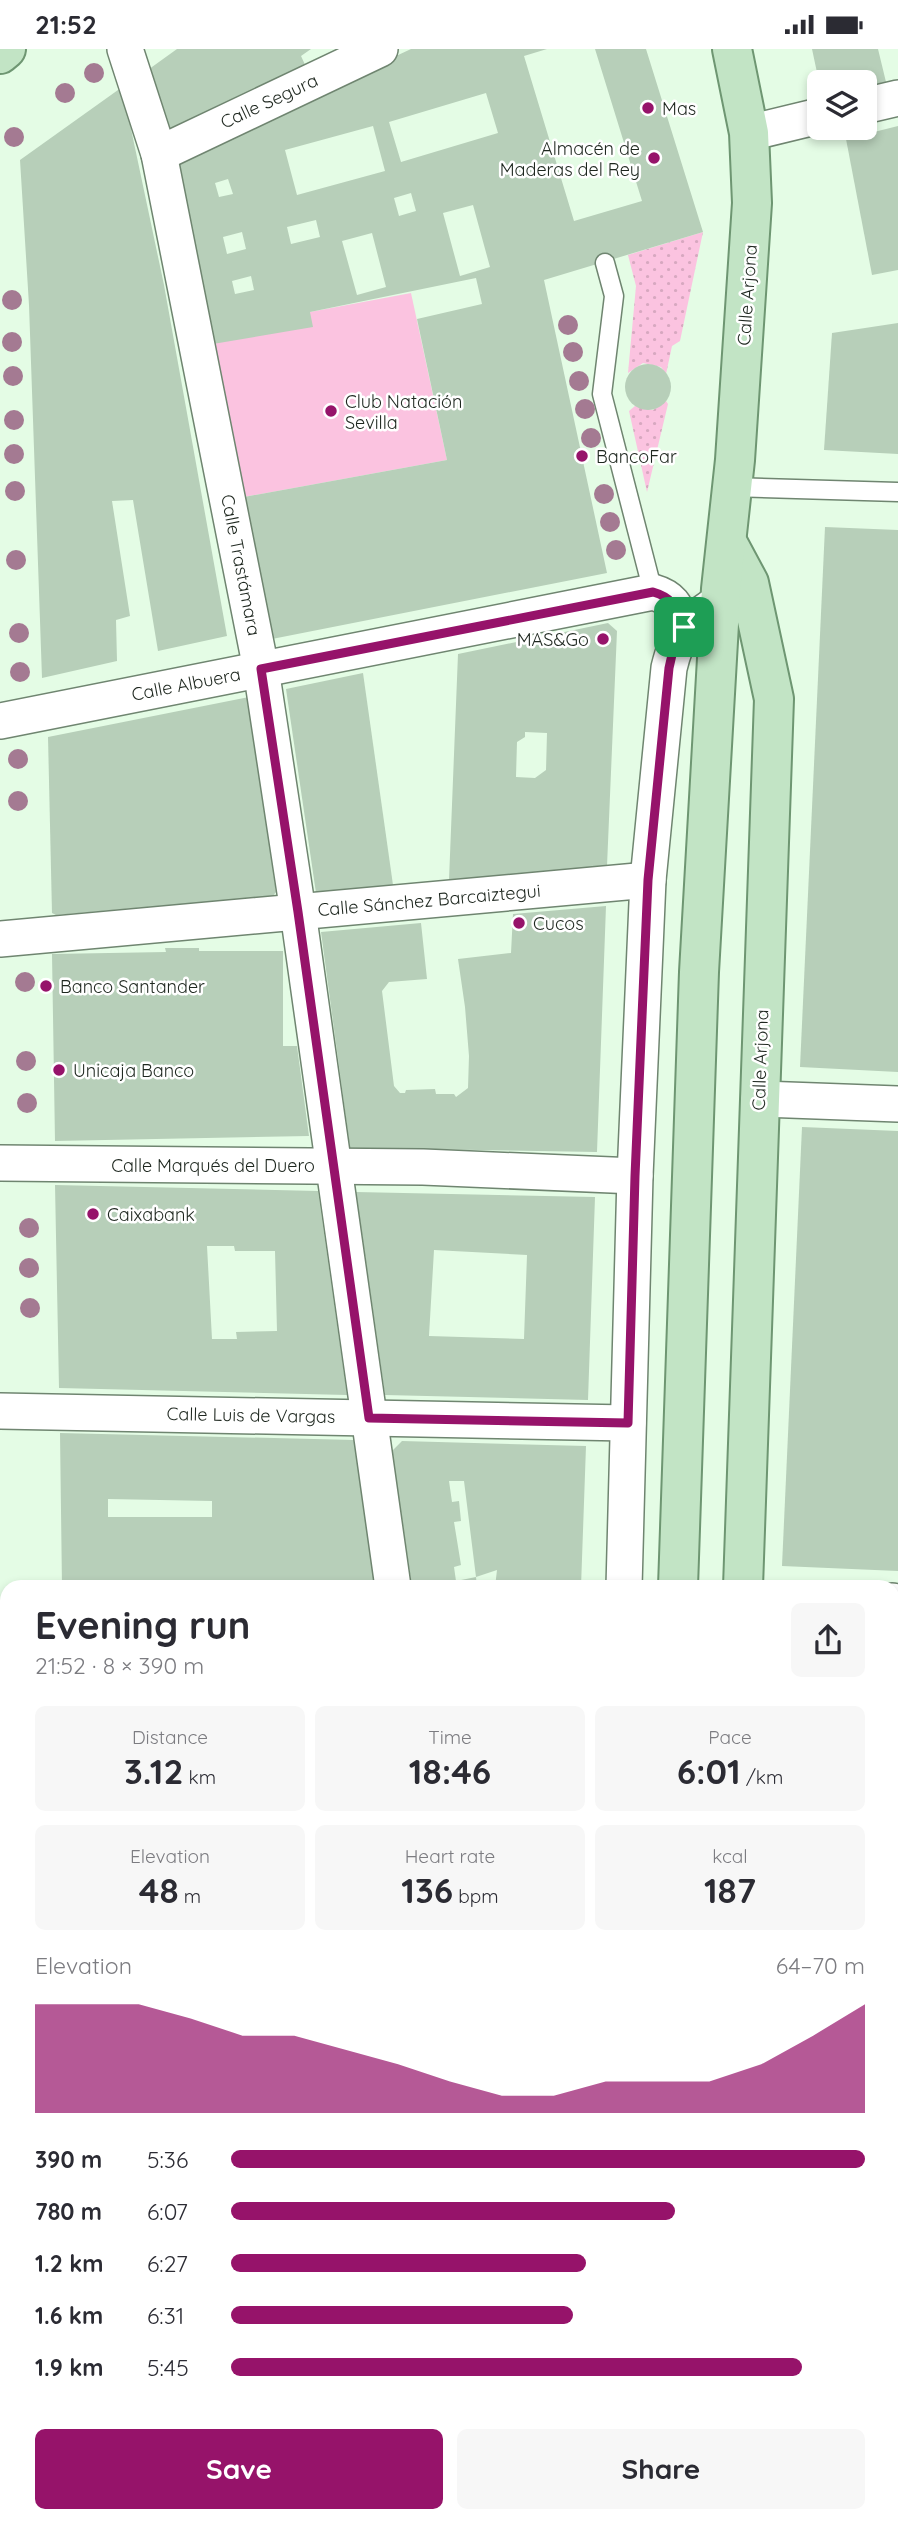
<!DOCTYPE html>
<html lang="en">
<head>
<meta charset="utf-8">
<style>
  :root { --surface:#fff; --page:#f7f7f7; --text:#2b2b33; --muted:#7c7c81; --accent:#96136a }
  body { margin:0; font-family:Quicksand,sans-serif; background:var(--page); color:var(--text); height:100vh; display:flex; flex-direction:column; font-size:26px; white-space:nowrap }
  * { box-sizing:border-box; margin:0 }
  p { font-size:23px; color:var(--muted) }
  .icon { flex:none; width:38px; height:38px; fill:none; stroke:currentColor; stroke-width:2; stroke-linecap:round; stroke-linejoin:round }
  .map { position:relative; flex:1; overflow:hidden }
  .drawer { position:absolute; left:0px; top:1531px; width:900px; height:943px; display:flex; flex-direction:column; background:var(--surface); border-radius:21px 21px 0 0; box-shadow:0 4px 10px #0003 }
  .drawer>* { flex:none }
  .tools { position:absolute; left:807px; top:21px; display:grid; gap:14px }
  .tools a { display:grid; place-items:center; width:70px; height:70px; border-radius:10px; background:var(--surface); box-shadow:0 4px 10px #0003; font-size:35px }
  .pin { position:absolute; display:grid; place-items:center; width:60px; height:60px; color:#fff; margin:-30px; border-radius:14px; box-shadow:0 4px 10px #0006 }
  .round { display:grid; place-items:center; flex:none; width:74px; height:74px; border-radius:10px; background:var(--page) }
  .overview { display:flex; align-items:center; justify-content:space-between; height:119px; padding:0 35px }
  h1 { font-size:38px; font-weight:800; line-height:52px }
  .metrics { display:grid; grid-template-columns:repeat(3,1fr); gap:10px; height:119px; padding:7px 35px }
  .metrics div { display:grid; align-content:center; border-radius:10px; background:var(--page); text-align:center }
  .metrics b { font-size:35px; font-weight:800 }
  .metrics small { font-size:19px; font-weight:400 }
  .metrics p { font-size:19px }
  .chart { height:196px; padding:14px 35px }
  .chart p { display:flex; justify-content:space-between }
  .chart svg { width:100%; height:126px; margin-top:7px; fill:var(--accent); opacity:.7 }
  .cta { display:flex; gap:14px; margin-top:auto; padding:14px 35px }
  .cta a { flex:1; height:80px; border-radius:10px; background:var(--accent); color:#fff; font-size:28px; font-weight:800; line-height:80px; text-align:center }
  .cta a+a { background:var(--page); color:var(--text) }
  ul { padding:0 35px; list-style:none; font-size:23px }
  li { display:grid; grid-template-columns:112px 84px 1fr; align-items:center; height:52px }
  li i { height:18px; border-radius:9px; background:var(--accent) }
  .status { display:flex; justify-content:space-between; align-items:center; height:49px; padding:0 35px; background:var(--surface); direction:ltr }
  .status svg { height:19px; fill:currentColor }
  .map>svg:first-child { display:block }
</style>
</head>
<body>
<div class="status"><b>21:52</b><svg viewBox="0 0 49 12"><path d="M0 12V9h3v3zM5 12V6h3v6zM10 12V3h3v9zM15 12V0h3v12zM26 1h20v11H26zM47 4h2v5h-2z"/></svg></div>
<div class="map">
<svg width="898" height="2474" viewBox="0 0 898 2474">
  <defs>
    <pattern id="grass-dots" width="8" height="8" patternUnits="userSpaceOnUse" patternTransform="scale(1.75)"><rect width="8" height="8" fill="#fbc3e0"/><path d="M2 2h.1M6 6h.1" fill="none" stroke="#d7a8c0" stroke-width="1.8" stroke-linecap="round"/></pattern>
  </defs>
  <rect width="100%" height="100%" fill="#e4fce5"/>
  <g fill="url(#grass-dots)">
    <polygon points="703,183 680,292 672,297 666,325 661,318 643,314 628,324 636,237 628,206"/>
    <polygon points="666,352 668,355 647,443 629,362 635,357 653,361"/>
  </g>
  <polygon fill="#fbc3e0" points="411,244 447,411 244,448 213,295 310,263"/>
  <g fill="#b7cfb9" fill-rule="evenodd">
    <polygon points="177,0 311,0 301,7 307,20 170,85 145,23"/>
    <path d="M411 0H547L524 7 574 172 642 152 595 0H646L703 183 544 231 607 524 272 590 244 448 447 411 417 270 482 255 476 229 310 263 313 278 213 295 173 111ZM486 44 498 84 401 113 389 73ZM373 77 385 122 297 146 285 101ZM228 130 233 145 219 148 215 134ZM411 144 416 162 399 167 394 149ZM473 156 490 218 460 227 443 164ZM316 171 320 188 291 195 287 178ZM242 183 246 200 227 205 223 188ZM372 184 386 238 357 246 342 192ZM251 227 254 241 235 245 232 232Z"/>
    <polygon points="812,0 878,0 886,33 864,37 864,33 819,33"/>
    <polygon points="118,41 123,42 164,236 227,587 158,602 133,451 112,452 130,567 116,571 117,612 42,629 29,256 20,111"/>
    <polygon points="898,77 898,221 872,226 846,90"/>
    <polygon points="898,274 898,405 824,401 832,284"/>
    <circle cx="648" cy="338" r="23"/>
    <polygon points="825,478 898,481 898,1023 800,1018"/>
    <path d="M608 574 617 582 607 817 449 831 458 605ZM525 683 547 684 546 721 535 729 516 728 517 693 525 688Z"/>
    <polygon points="363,624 393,836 316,844 286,640"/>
    <polygon points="249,648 276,843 273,847 56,866 52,864 48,688"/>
    <polygon points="606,857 597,1103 350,1099 321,883 421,874 427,930 389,933 382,942 394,1037 400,1044 405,1044 406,1041 435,1040 436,1045 454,1045 456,1048 468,1039 469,1007 465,958 458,910 511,904 513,865"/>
    <polygon points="165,899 199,899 199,902 283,902 283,997 297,997 309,1087 55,1092 52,905 166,903"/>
    <polygon points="802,1078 898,1082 898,1522 782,1517"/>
    <path d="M55 1136 318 1142 347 1346 59 1339ZM207 1197H234L235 1202H275L277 1282 236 1283 237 1290H212Z"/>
    <path d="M356 1143 595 1148 588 1351 385 1346ZM434 1201 527 1206 524 1290 429 1287Z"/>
    <path d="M60 1384 354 1391 375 1538H294V1534L269 1538H62ZM108 1450 212 1452V1468H108Z"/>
    <polygon points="402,1392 586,1397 581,1538 495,1538 497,1521 476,1528 464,1432 449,1432 452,1453 459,1452 461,1472 454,1473 461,1516 454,1518 456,1532 476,1528 477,1538 412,1538 392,1402"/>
    <polygon points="892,1575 898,1575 898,1680 892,1675"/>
    <polygon points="892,2070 898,2070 898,2474 847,2474 847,2468 892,2468"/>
    <rect x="230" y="2468" width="329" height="6"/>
  </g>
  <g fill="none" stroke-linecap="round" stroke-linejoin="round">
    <g stroke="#6f8570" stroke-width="21">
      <g id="service">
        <polyline points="605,214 614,247 602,345 653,543"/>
        <polyline points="731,438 898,443"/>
        <polyline points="0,1783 7,1784"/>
        <polyline points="827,2474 827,2468"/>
      </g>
    </g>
    <g stroke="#6f8570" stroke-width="38">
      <g id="minor">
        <polyline points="125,0 159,105 261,620 298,863 393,1538"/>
        <polyline points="864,57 898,49"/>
        <polyline points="749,84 819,67"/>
        <polyline points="159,105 380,0"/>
        <path d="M0 672 653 543C674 549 676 559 684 578"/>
        <polyline points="0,890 648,831"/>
        <polyline points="759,1050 898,1055"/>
        <polyline points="0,1114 423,1118 635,1127"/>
        <polyline points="0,1362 628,1374"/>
        <path d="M624 1538 635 1127 648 831 669 619C679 578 688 575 720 552"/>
        <polyline points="892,1552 898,1553"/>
      </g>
    </g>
    <g stroke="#6e9672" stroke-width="42">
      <g id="primary">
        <polyline points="0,5 6,0"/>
        <polyline points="727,493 749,534 774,650 743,1538"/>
        <polyline points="678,1538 699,923 721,540 735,411 752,154 749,84 732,0"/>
        <polyline points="0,1805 7,1816"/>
        <polyline points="892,1807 898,1808"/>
        <polyline points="892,1954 898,1954"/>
        <polyline points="619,2468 619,2474"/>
        <polyline points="684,2468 684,2474"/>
        <polyline points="758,2468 758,2474"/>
      </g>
    </g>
    <use href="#service" stroke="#fff" stroke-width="18"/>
    <use href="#minor" stroke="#fff" stroke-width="35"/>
    <use href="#primary" stroke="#c2e4c5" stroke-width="38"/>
  </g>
  <g fill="#a47a92">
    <circle cx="94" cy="24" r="10"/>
    <circle cx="65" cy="44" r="10"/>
    <circle cx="14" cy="88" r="10"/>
    <circle cx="12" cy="251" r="10"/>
    <circle cx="568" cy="276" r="10"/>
    <circle cx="12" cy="293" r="10"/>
    <circle cx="573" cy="303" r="10"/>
    <circle cx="13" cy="327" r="10"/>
    <circle cx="579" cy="332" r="10"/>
    <circle cx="585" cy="360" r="10"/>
    <circle cx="14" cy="371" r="10"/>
    <circle cx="591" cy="389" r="10"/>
    <circle cx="14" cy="405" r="10"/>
    <circle cx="15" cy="442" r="10"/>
    <circle cx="604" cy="445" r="10"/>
    <circle cx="610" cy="473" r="10"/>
    <circle cx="616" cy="501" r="10"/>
    <circle cx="16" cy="511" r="10"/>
    <circle cx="19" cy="584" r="10"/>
    <circle cx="20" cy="623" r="10"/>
    <circle cx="18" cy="710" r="10"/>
    <circle cx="18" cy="752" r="10"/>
    <circle cx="25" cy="933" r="10"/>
    <circle cx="26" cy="1012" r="10"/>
    <circle cx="27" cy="1054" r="10"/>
    <circle cx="29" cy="1179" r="10"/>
    <circle cx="29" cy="1219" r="10"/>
    <circle cx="30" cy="1259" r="10"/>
  </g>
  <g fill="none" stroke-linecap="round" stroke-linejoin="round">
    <g stroke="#fff" stroke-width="14">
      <path id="route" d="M653 543C674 549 676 559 684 578L674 597 669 619 648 831 635 1127 628 1374 369 1369 298 863 261 620Z"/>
    </g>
    <use href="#route" stroke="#96136a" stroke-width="9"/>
  </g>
  <g fill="#96136a" stroke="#fff" stroke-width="2.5">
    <circle cx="648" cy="59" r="7"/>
    <circle cx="654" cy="109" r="7"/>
    <circle cx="331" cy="362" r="7"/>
    <circle cx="582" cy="407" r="7"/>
    <circle cx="603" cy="590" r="7"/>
    <circle cx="519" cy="874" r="7"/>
    <circle cx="46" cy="937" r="7"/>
    <circle cx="59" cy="1021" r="7"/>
    <circle cx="93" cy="1165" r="7"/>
  </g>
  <g text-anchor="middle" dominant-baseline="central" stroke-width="5" stroke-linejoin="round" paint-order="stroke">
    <g font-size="18" fill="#1e271f" stroke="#fff">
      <text transform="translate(269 52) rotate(-25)">Calle Segura</text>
      <text transform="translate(747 246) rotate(-86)">Calle Arjona</text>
      <text transform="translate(241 516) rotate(79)">Calle Trastámara</text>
      <text transform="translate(186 635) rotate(-11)">Calle Albuera</text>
      <text transform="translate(429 851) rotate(-5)">Calle Sánchez Barcaiztegui</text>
      <text transform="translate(760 1011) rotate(-88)">Calle Arjona</text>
      <text x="213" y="1116">Calle Marqués del Duero</text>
      <text transform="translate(251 1366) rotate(1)">Calle Luis de Vargas</text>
    </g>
    <g font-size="18" fill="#1e271f" stroke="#fff" text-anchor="start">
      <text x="662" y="59">Mas</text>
      <text x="640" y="99" text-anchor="end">Almacén de<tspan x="640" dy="21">Maderas del Rey</tspan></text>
      <text x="345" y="352">Club Natación<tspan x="345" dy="21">Sevilla</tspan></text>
      <text x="596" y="407">BancoFar</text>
      <text x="589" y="590" text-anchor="end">MAS&amp;Go</text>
      <text x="533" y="874">Cucos</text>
      <text x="60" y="937">Banco Santander</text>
      <text x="73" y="1021">Unicaja Banco</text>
      <text x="107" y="1165">Caixabank</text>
    </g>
  </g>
</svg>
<div class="tools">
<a><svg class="icon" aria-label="layers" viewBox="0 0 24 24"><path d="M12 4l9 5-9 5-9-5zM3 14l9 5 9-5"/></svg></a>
</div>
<div class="pin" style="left:684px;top:578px;background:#1e9e55"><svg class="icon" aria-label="arrive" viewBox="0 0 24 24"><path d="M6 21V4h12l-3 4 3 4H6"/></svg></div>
<section class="drawer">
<div class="overview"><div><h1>Evening run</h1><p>21:52 · 8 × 390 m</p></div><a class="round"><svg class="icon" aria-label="share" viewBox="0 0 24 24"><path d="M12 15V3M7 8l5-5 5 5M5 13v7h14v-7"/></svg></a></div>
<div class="metrics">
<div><p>Distance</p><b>3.12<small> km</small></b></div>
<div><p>Time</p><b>18:46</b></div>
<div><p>Pace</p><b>6:01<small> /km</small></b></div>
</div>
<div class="metrics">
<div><p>Elevation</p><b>48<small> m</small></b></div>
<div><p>Heart rate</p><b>136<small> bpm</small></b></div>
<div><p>kcal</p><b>187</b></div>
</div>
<div class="chart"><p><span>Elevation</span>64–70 m</p>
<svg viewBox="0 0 160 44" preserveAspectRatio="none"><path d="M0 44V6L10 6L20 6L30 11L40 17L50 17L60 22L70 27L80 33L90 38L100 38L110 33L120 33L130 33L140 27L150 17L160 6V44z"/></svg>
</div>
<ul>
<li><b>390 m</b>5:36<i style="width:100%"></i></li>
<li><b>780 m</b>6:07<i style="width:70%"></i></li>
<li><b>1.2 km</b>6:27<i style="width:56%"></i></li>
<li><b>1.6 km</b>6:31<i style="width:54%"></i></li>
<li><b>1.9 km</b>5:45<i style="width:90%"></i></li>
</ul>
<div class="cta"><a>Save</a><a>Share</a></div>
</section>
</div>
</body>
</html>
